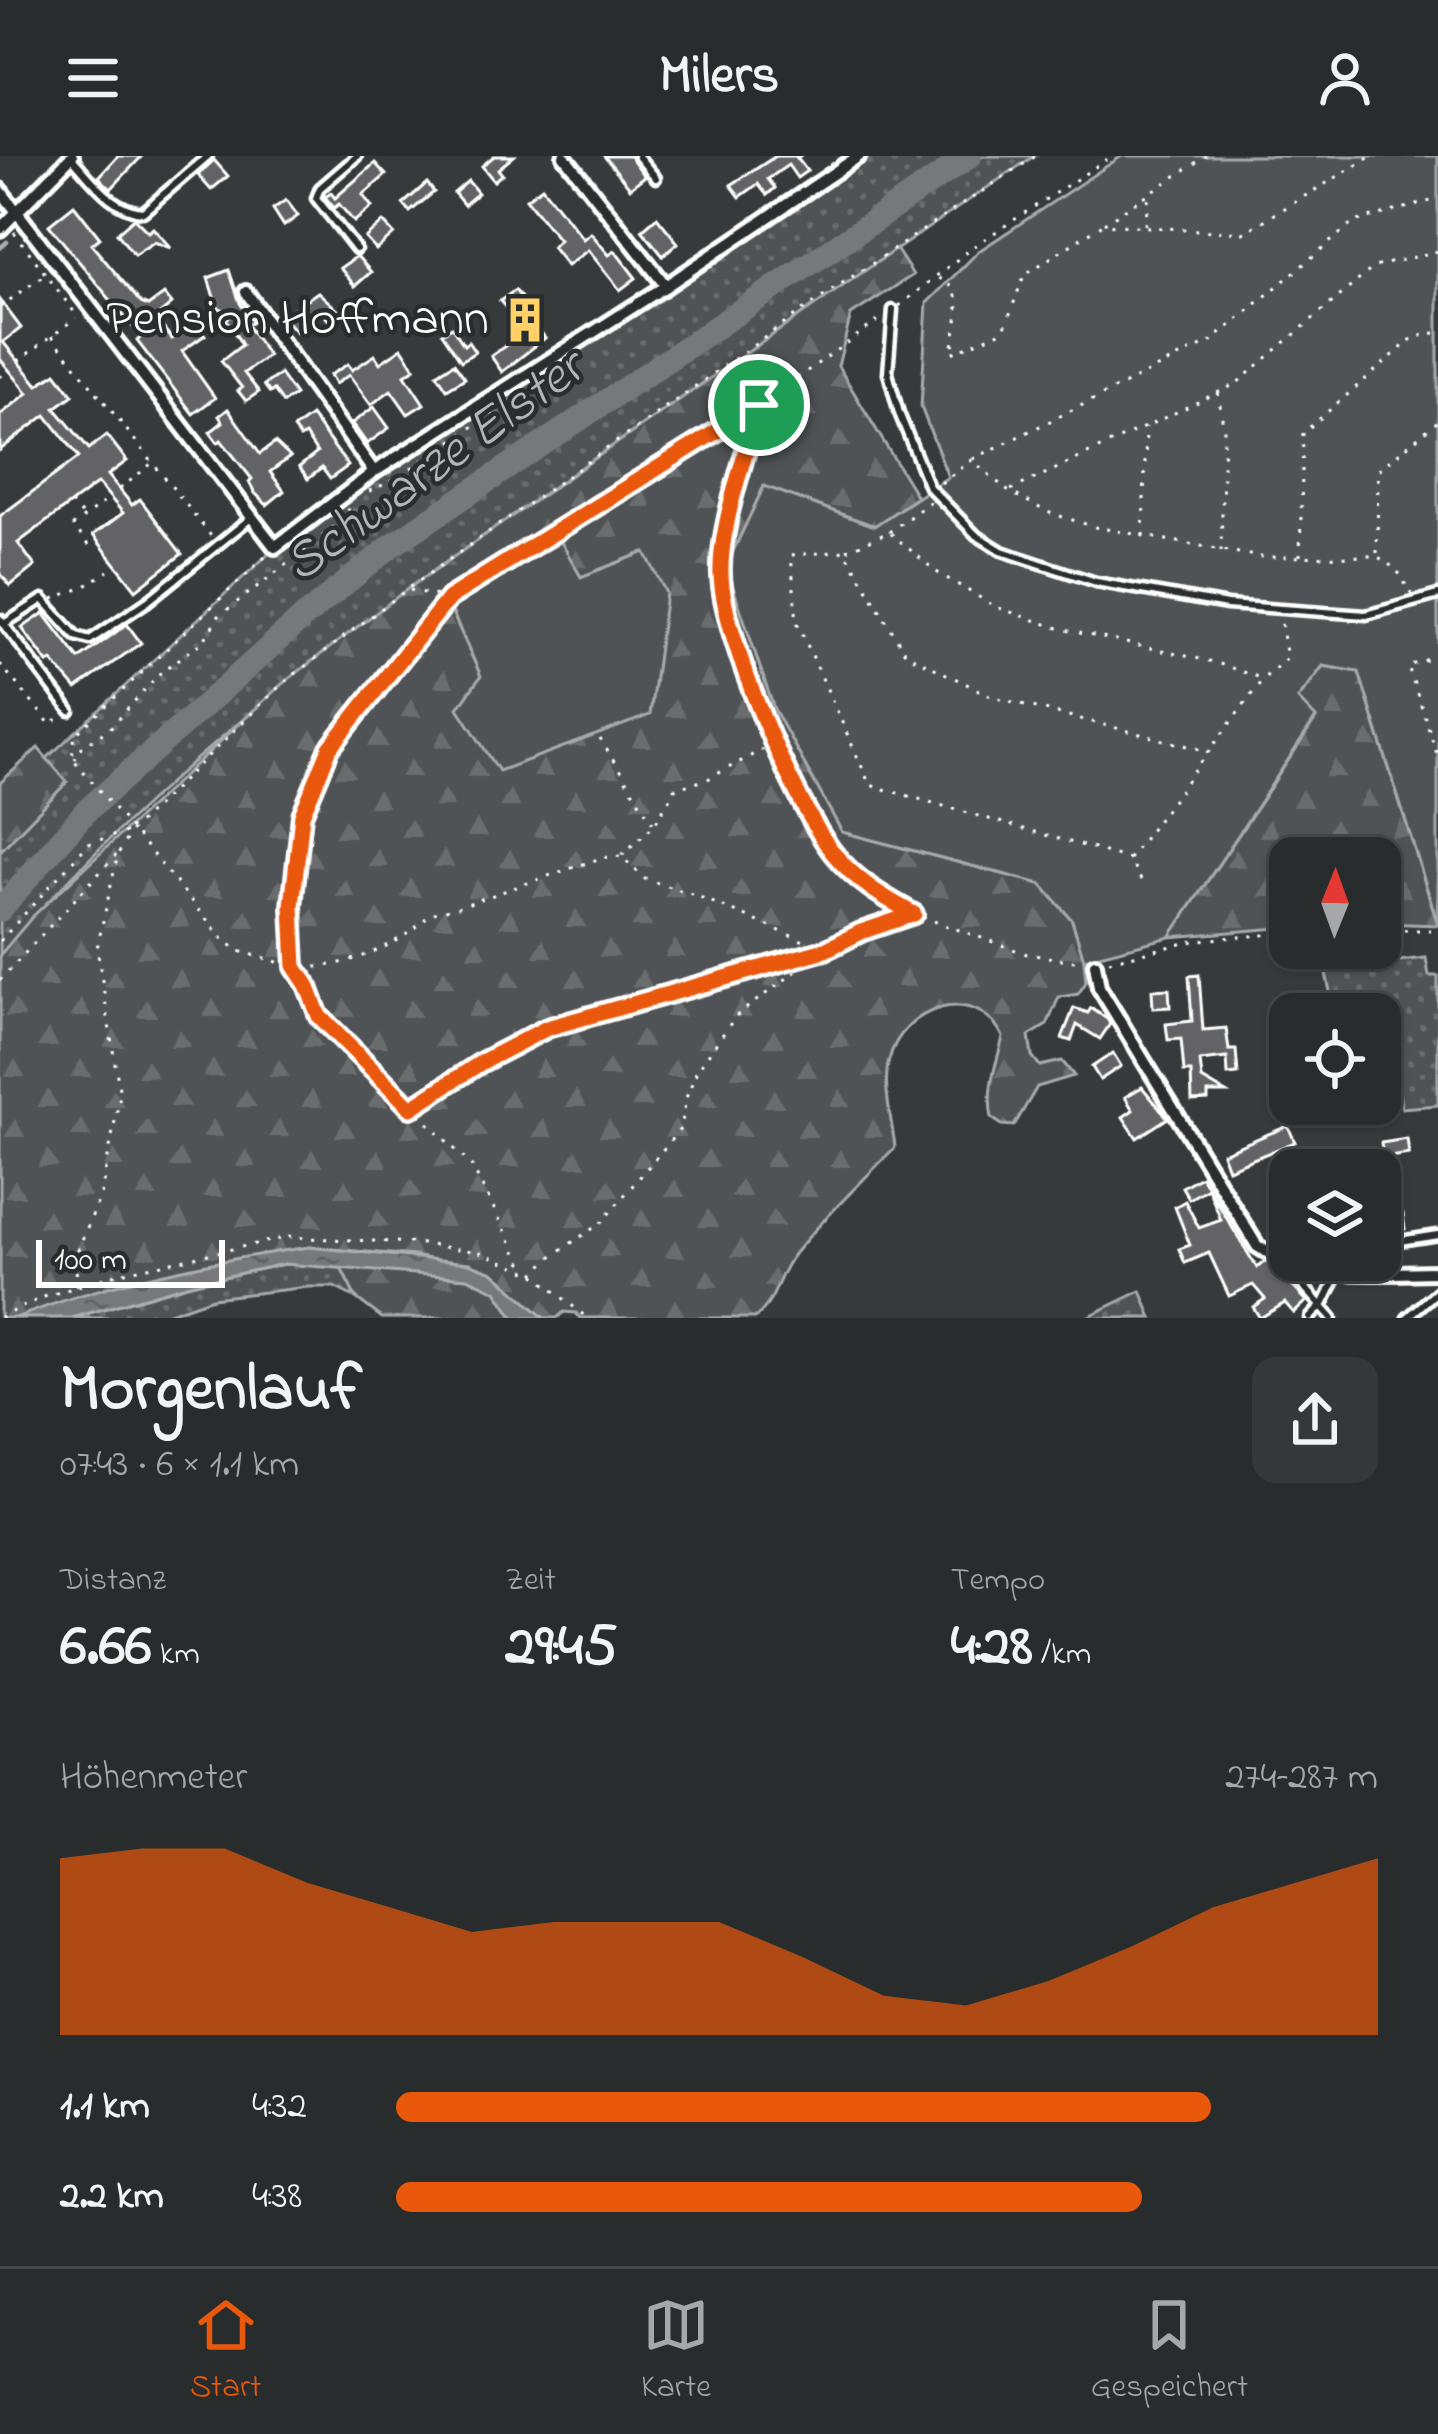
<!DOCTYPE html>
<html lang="de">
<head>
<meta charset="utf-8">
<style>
  :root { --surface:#292c2c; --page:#353838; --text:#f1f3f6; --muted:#a5a7a9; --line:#454848; --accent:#ea580c }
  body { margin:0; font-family:"Indie Flower",sans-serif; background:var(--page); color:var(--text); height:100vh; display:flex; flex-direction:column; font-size:45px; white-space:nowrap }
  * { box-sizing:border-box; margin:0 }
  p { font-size:39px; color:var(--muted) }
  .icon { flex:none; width:66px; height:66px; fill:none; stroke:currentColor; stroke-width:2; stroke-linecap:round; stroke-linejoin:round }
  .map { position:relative; height:1162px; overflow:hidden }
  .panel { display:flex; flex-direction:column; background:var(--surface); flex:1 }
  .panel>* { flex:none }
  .needle { width:78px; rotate:1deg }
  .controls { position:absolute; left:1269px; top:681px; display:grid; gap:24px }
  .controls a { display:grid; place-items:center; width:132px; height:132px; border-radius:24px; background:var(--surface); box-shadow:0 3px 9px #0004,0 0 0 3px var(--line); font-size:60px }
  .scale { position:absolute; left:36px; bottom:30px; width:189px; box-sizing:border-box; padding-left:12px; border:6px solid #fff; border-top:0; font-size:33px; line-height:42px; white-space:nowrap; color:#fff; -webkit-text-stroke:9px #2a2d2e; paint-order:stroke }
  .pin { position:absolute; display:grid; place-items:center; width:102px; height:102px; color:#fff; margin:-51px; border:6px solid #fff; border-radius:50%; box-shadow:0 3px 12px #0007 }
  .round { display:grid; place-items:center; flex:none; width:126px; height:126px; border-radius:24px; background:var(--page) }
  .summary { display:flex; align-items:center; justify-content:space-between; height:204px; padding:0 60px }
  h1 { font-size:66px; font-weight:800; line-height:90px }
  .stats { display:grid; grid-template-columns:repeat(3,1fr); gap:18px; height:204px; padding:12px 60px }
  .stats div { display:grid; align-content:center }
  .stats b { font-size:60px; font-weight:800 }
  .stats small { font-size:33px; font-weight:400 }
  .stats p { font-size:33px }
  .chart { height:336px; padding:24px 60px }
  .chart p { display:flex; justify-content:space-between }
  .chart svg { width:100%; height:216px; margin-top:12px; fill:var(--accent); opacity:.7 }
  ul { padding:0 60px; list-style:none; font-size:39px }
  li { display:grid; grid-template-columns:192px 144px 1fr; align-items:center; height:90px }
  li i { height:30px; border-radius:15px; background:var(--accent) }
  header { display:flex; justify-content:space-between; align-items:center; height:156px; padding:0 60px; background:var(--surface); font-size:54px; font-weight:800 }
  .menu { display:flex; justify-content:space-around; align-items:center; height:168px; border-top:3px solid var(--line); background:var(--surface); font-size:33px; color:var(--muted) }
  .menu a { display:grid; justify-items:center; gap:6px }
  .menu .on { color:var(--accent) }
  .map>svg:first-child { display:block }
</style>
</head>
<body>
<header><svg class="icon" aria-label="menu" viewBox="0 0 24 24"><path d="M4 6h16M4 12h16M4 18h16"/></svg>Milers<svg class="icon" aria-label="person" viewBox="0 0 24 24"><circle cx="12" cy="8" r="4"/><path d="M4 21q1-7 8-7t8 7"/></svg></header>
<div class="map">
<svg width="1438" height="1162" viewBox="0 0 1438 1162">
  <defs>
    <pattern id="grass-dots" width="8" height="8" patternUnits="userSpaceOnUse" patternTransform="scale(3)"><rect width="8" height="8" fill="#505354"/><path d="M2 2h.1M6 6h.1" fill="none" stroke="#6a6d6e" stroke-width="1.8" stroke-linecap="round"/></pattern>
    <pattern id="forest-firs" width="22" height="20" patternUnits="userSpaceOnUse" patternTransform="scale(3)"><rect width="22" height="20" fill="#505354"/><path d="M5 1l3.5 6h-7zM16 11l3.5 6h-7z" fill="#6a6d6e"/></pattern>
    <pattern id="water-ripples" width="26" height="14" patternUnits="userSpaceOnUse" patternTransform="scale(3)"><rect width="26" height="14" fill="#767879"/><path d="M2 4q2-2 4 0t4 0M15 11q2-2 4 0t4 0" fill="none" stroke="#616262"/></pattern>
  </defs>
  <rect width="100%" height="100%" fill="#373a3b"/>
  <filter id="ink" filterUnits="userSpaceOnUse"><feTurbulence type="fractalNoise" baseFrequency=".00833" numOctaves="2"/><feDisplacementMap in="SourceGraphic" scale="24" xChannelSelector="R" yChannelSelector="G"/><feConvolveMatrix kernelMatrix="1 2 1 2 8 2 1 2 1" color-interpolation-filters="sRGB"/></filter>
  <g filter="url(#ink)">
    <g fill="url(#grass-dots)" stroke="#a8a9aa" stroke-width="3">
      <path d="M864 0H1034C886 100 739 202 592 304 380 451 170 602 0 799V695L67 626 46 603 276 391 374 316Z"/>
      <polygon points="1426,802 1429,820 1438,820 1438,949 1402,952 1395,918 1380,920 1380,858 1335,858 1325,813"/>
      <polygon points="284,1108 340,1110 356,1142 334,1131 308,1131 212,1142 155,1162 72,1162 190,1128"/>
      <polygon points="1141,1135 1152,1162 1085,1162"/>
    </g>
    <g fill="url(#forest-firs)" stroke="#a8a9aa" stroke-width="3" fill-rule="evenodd">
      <path d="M896 93 913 119 851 159 838 210 917 341 875 370 764 331 842 676 1041 728 1072 764 1084 803 1086 826 1078 838 1059 841 1047 869 1029 880 1032 900 1040 910 1062 905 1074 920 1037 931 1014 970 1002 969 992 962C986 932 996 910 1003 881 976 826 902 851 889 904 882 929 892 965 895 991 862 1026 825 1060 795 1097 775 1122 780 1140 755 1162H580L576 1157 564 1156 557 1162H544L493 1116 415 1100 309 1091 68 1144 16 1162H0V799L32 761 282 528 406 434ZM560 387 581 421 645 396 481 520 450 452Z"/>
      <polygon points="1323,510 1359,516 1438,769 1380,767 1380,702 1290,702 1290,771 1170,781 1316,563 1297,543"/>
      <polygon points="38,592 67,626 0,695 0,627"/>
      <polygon points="340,1110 468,1122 496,1135 514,1162 382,1162 356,1142"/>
    </g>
    <g fill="#505354" stroke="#a8a9aa" stroke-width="3">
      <polygon points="1122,0 1438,0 1438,768 1359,516 1323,510 1298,543 1316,562 1170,781 1084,803 1072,764 1041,728 842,676 774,553 726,410 764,330 874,370 948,321 921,251 927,147 979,95"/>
      <polygon points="561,386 581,421 645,396 666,437 650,559 499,615 458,552 481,520 450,451"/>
    </g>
    <path fill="url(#water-ripples)" stroke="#adaeaf" stroke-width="3" d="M309 1091 469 1107 493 1116 544 1162H514L496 1135 468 1122 284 1108 190 1128 72 1162H16C108 1125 211 1105 309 1091Z"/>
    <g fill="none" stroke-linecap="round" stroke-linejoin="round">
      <polyline stroke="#adaeaf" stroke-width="4.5" points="0,92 7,86"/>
      <polyline stroke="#767879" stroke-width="24" points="0,754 85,656 299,465 391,390 970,0"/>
    </g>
    <g fill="#636465" stroke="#fff" stroke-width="3">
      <polygon points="118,0 142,0 111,33 99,21"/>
      <polygon points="494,0 514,0 498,13 502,18 494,25 482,10"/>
      <polygon points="604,0 630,0 645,20 630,32"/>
      <polygon points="776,0 800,0 797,2 807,15 797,22 788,9 768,23 775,32 767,39 758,28 740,41 731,29"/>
      <polygon points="214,4 228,20 211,34 198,19"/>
      <polygon points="375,7 386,19 363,39 372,51 354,66 339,48 334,52 325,41 331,37 335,42"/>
      <polygon points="468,25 478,37 464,49 454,37"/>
      <polygon points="427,27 434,36 410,56 403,48"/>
      <polygon points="542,31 583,83 591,77 609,99 615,95 636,122 620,134 588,94 567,110 552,91 559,84 526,43"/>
      <polygon points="286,44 298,60 284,70 273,53"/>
      <polygon points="74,49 100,82 91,88 141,147 148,150 164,138 172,148 155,162 172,183 196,166 205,179 182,195 215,242 193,258 137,185 141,181 49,69"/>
      <polygon points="657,61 678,87 663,100 642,74"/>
      <polygon points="134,62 148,76 153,72 171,92 154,86 134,99 117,77"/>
      <polygon points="383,66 394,78 376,94 365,82"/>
      <polygon points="357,100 371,116 355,130 340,112"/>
      <polygon points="229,114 240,147 253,166 247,169 268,200 244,217 259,236 246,245 238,235 242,232 221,205 242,189 226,163 234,158 217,151 208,122"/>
      <polygon points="515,134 522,143 519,145 545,182 502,216 491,200 526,175 500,145"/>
      <polygon points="318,136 341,157 330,166 321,155 296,176 282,160"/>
      <polygon points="0,144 21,172 3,186 38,229 56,217 73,239 55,252 89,293 107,279 127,305 108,319 132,349 140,343 182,398 136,434 93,379 123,357 98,327 18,387 35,410 10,430 0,417 0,360 79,301 46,259 0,294 0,259 28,237 0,203"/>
      <polygon points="452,171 464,189 468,186 475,196 461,205 442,177"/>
      <polygon points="402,192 415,212 405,219 424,248 408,258 391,234 371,249 349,219 335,228 330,219 348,208 352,214 375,199 380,207"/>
      <polygon points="454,207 465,222 447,233 437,218"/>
      <polygon points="280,218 295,239 283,247 274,234 270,237 264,229"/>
      <polygon points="374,251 389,272 367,288 352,267"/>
      <polygon points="228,253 260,298 275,287 290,301 270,316 284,335 267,349 255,337 249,326 252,323 221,284 218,287 210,276 223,266 219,260"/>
      <polygon points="311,260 348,310 330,323 322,312 308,323 299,311 317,297 305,279 300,282 293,273"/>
      <polygon points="44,457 79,503 127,468 141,487 76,533 52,505 48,507 22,472"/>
      <polygon points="1199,819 1203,874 1226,872 1229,894 1236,894 1238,918 1228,919 1227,902 1200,905 1202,923 1226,937 1208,937 1208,944 1192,945 1191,916 1184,916 1181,883 1168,884 1166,868 1192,865 1189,820"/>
      <polygon points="1169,833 1170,851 1153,852 1152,834"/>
      <polygon points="1074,852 1088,857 1091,852 1107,863 1110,868 1100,883 1077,869 1071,885 1062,882"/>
      <polygon points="1113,897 1121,910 1100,924 1092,911"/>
      <polygon points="1142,931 1168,962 1137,982 1123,961 1133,954 1125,941"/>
      <polygon points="1288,970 1295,986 1228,1013 1222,997"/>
      <polygon points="1407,983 1409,998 1383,1002 1381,987"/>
      <polygon points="1201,1020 1257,1112 1265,1105 1272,1110 1307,1145 1294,1157 1285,1147 1260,1162 1253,1151 1265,1143 1253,1129 1229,1140 1209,1097 1185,1107 1179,1093 1190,1089 1175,1051 1185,1045 1199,1072 1221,1064 1208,1032 1189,1043 1182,1031"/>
      <polygon points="1391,1031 1394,1059 1403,1058 1405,1073 1381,1076 1380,1033"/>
    </g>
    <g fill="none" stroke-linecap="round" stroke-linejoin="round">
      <g stroke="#fff" stroke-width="15">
        <g id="service">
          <polyline points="638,0 656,22"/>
          <path d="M71 1C92 23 111 54 143 56L208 0"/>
          <polyline points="356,93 316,42 320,32 357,0"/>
          <polyline points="893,154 888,217 899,257 929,331 976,379 1002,395 1096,426 1227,449 1366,459 1438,439"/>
          <polyline points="0,463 4,468 43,443 76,480 90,484 148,445 251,362"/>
          <polyline points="4,468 70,555"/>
          <polyline points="1380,1088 1438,1079"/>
          <polyline points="1298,1107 1295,1111 1299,1125 1332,1162"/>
          <polyline points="1310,1162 1324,1147 1339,1116"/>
          <polyline points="1407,1162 1438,1135"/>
        </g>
      </g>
      <g stroke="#fff" stroke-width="20">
        <g id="minor">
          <polyline points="564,0 666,130"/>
          <polyline points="0,34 275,391 374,316 666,130 859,0"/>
          <polyline points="0,73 72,0"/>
          <polyline points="246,136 374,316"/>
          <path d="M1095 808 1099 831 1257 1090C1312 1126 1375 1116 1438 1116"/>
        </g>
      </g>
      <g stroke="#fff" stroke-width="3" stroke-dasharray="3 9" stroke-linecap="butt">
        <polyline points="1104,67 1206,0"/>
        <polyline points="1145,69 1149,37"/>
        <polyline points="14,76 78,161"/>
        <path d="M939 122C969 135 955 170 952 197L1004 174 1024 119 1103 68 1243 77 1372 0"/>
        <polyline points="899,150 974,90 1112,0"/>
        <polyline points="0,151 44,119"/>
        <polyline points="52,180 211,380"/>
        <polyline points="18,205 76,162"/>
        <polyline points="0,221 9,214"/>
        <polyline points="1218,237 1224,274 1221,395"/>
        <path d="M758 253C745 305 722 362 721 415 719 473 796 648 833 696 854 725 881 740 912 757"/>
        <polyline points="973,303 1212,185 1354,66 1438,43"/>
        <polyline points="941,327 972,304 1008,335 1047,356 1095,371 1261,401 1377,400 1397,414 1412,439"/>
        <polyline points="120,333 151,308"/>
        <polyline points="1011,334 1236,228 1374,111 1438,95"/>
        <polyline points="369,335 392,325 538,227"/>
        <polyline points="71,347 83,360"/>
        <polyline points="889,376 931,345"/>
        <polyline points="1143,380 1146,271"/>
        <polyline points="89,389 73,370 109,342"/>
        <polyline points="847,394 889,376 938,417 996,451 1061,473 1214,506 1263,523"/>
        <polyline points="1377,397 1378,314 1438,265"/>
        <polyline points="1300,400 1303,277 1413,182 1438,176"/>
        <polyline points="265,401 76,578 72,592 74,604 223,783 239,795 295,811 319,860 471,1009 525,1112"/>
        <polyline points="410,434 447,442"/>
        <polyline points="53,443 84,431 108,415"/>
        <polyline points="1438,500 1408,510 1438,601"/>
        <polyline points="0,508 50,568 64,559"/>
        <polyline points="600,583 653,667"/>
        <polyline points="75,603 82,591 110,572 162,515 203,486 219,460 331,374 353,348"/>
        <polyline points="622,699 654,669 676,632 706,624 773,588"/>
        <polyline points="1129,703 870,629 797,466 791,399 845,395 906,498 993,541 1212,596"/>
        <polyline points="1141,724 1129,703 1263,523 1287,502 1280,460"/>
        <polyline points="1380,774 1438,774"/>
        <polyline points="0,785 89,687 130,675"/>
        <path d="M825 794 695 739 645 723 621 700 601 702 452 753C423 756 426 767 404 780 372 800 332 814 295 811L292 750 303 659 330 592 449 443 759 249 882 162"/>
        <polyline points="1109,805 1198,784 1290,777"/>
        <polyline points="0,824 116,699"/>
        <polyline points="411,952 482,906 547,872 817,797"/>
        <polyline points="534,1118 551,1101 601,1067 681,972 686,942 697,914 736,860 825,794 861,776 914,758 1027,798 1081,806"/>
        <polyline points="76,1130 77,1096 101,1038 120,939 97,792 118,698 131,675 282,528 406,434 835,132 1036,0"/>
        <polyline points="0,1161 44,1141 120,1117 288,1081 415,1087 480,1096 534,1118 587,1162"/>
      </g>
      <use href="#service" stroke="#2a2d2e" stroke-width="6"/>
      <use href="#minor" stroke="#2a2d2e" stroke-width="10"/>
    </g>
  </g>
  <g fill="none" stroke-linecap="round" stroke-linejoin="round" filter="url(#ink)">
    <g stroke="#fff" stroke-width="24">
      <path id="route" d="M759 249C747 295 719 372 721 419 723 481 795 649 834 698 857 726 883 741 914 758L861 776 825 794 547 872 482 906 411 952 319 860 307 829 295 811 292 750 302 659 330 592 449 442Z"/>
    </g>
    <use href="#route" stroke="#ea580c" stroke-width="15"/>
  </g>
  <defs>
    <g id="building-bare" transform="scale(3.6)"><path d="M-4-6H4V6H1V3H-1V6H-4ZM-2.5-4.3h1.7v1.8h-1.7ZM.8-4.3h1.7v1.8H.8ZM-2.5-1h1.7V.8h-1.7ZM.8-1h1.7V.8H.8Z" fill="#ffd166" stroke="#2a2d2e" stroke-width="2.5" paint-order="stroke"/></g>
  </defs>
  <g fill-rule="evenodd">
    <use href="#building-bare" x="525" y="164"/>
  </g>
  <g text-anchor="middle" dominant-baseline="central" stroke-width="9" stroke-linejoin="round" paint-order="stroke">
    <g font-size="51" fill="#fff" stroke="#2a2d2e" text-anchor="end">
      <text x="489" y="164">Pension Hoffmann</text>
    </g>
    <g font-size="54" font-style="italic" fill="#b4b5b5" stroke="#2a2d2e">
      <text transform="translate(435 312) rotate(-36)">Schwarze Elster</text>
    </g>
  </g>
</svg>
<div class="controls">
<a><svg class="needle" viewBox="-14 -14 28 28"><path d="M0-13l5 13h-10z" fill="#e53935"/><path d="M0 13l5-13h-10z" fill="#a5a7a9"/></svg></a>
<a><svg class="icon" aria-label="locate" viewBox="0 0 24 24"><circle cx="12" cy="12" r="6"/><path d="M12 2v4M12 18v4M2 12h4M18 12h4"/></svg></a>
<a><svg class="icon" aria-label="layers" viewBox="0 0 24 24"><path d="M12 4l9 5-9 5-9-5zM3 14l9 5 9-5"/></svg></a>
</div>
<div class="scale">100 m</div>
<div class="pin" style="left:759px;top:249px;background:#1e9e55"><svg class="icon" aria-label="arrive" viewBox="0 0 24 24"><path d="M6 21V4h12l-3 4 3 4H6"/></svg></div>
</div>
<section class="panel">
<div class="summary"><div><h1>Morgenlauf</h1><p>07:43 · 6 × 1.1 km</p></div><a class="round"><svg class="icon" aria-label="share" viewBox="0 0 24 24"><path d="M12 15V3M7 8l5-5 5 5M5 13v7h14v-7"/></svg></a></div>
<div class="stats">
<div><p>Distanz</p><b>6.66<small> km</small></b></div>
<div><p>Zeit</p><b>29:45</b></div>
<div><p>Tempo</p><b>4:28<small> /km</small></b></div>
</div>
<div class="chart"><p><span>Höhenmeter</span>274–287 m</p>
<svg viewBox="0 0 160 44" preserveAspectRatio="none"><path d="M0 44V8L10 6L20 6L30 13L40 18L50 23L60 21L70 21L80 21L90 28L100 36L110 38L120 33L130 26L140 18L150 13L160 8V44z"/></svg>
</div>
<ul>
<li><b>1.1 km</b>4:32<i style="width:83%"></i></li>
<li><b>2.2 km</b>4:38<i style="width:76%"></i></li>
</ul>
</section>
<nav class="menu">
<a class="on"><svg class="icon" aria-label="home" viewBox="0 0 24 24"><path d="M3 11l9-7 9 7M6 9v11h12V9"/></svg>Start</a>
<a><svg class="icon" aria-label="map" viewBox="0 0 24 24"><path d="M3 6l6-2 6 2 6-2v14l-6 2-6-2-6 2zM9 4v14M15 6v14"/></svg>Karte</a>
<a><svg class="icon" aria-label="saved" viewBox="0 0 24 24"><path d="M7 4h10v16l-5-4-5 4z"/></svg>Gespeichert</a>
</nav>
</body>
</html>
